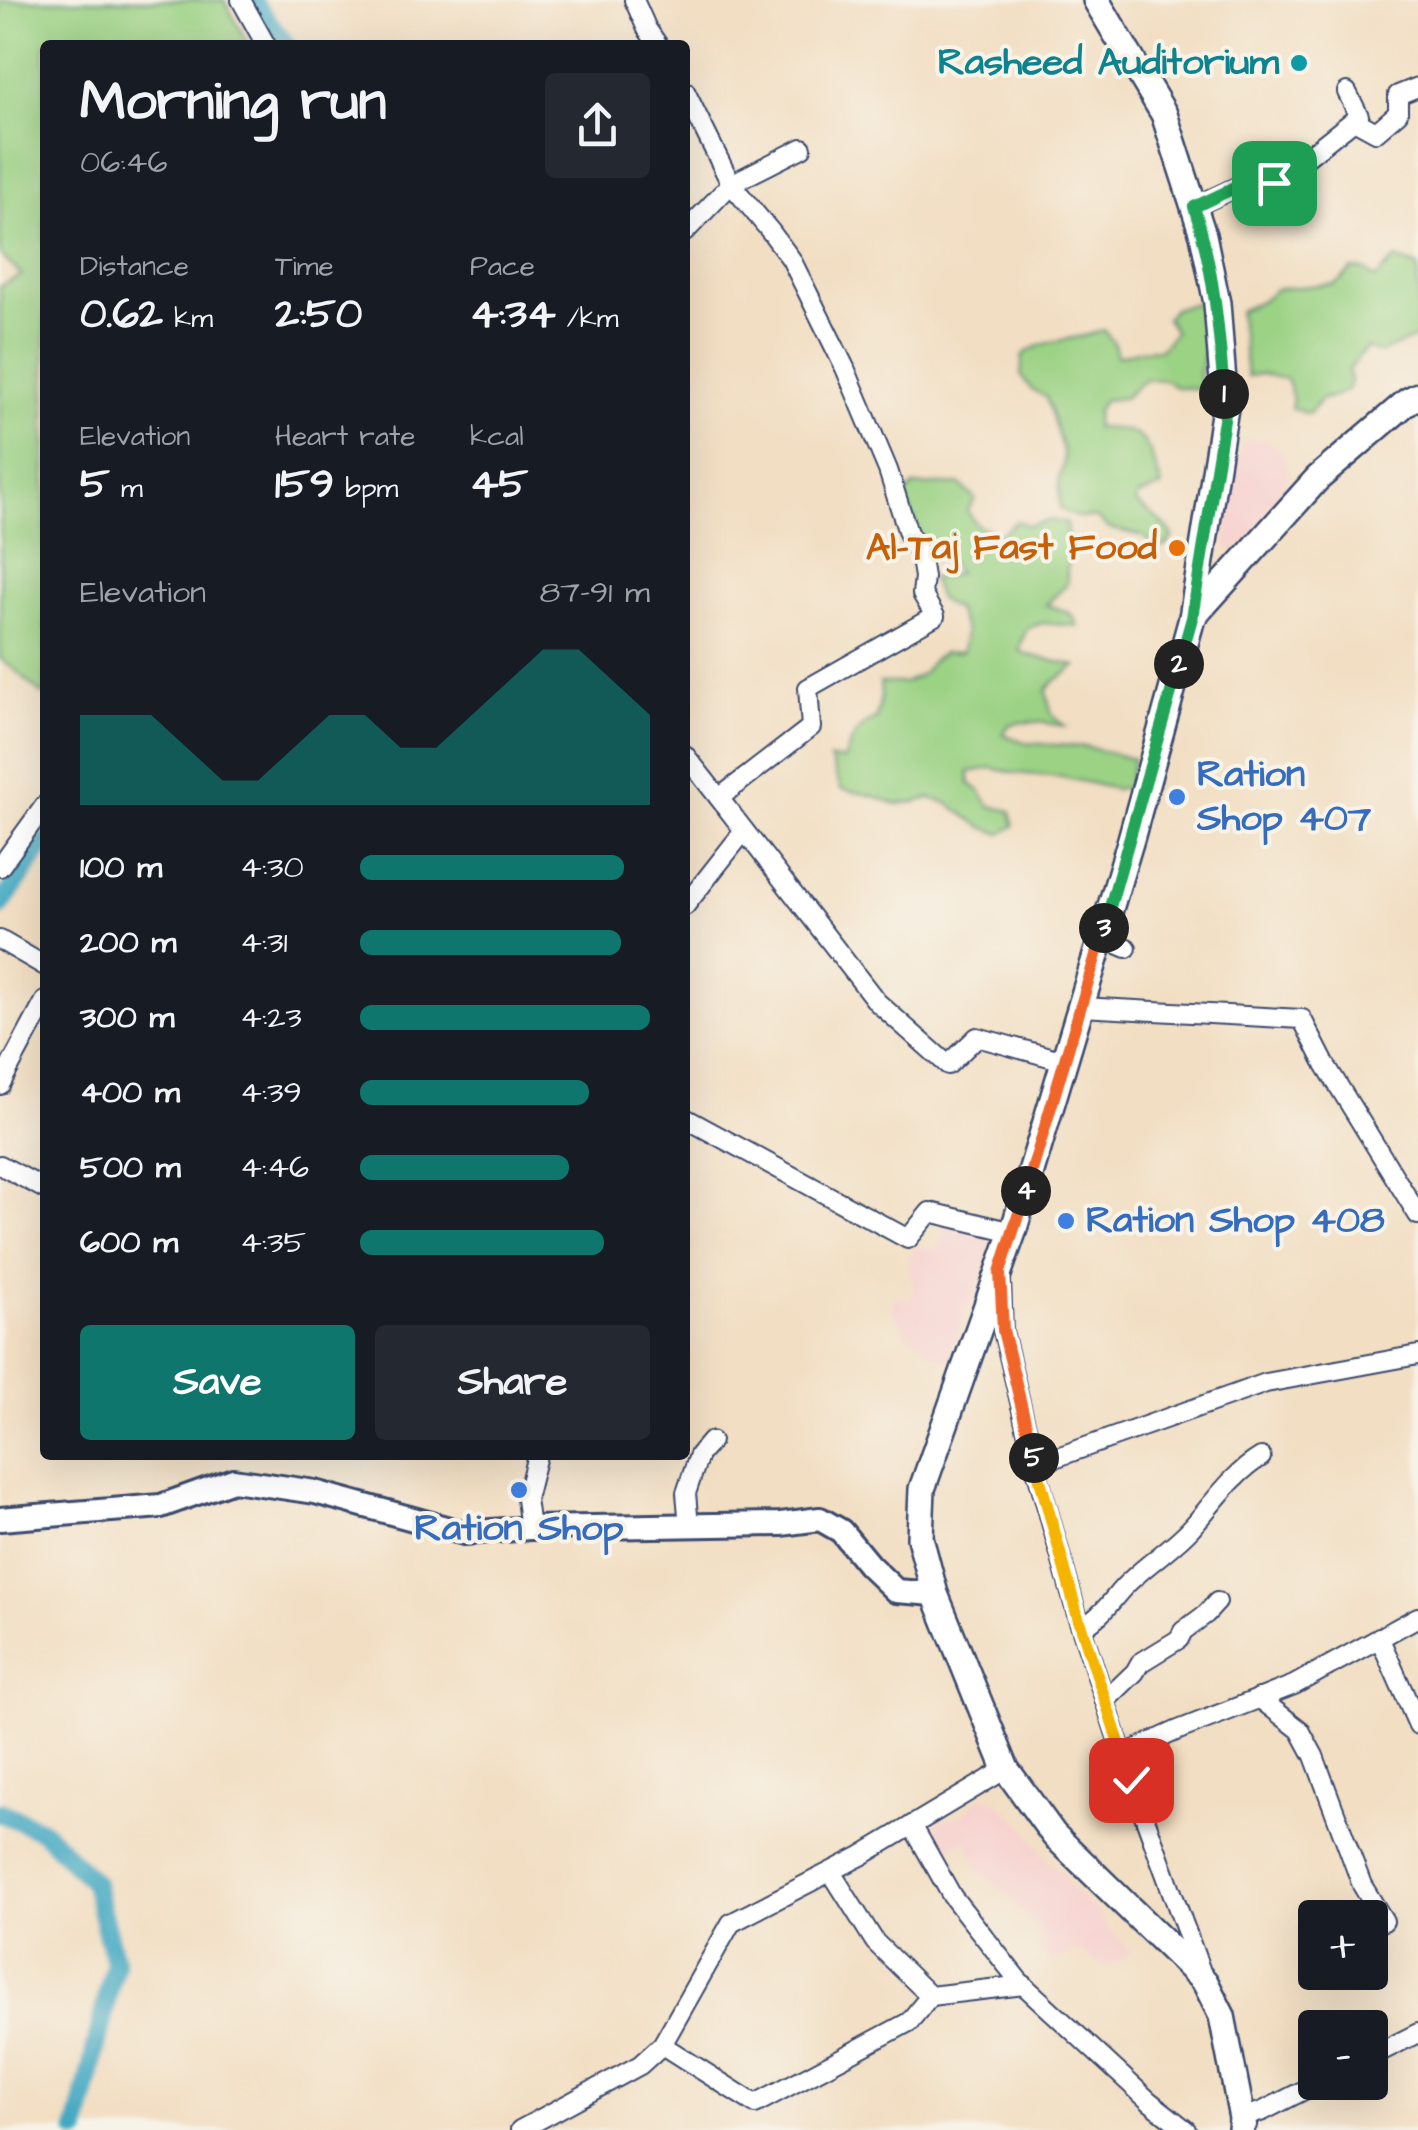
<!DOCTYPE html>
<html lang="en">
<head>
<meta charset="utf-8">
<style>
  :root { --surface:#171b24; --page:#242831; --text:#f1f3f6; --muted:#9ea1a6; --accent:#0f766e }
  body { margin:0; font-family:"Architects Daughter",sans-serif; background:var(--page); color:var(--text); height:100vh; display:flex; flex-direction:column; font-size:38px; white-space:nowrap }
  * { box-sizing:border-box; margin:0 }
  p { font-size:32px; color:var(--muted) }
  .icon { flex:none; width:55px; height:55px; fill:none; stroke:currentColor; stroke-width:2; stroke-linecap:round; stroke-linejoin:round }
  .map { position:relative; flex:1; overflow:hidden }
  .side { position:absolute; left:40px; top:40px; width:650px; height:1420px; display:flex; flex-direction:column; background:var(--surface); border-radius:10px; box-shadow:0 10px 40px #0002 }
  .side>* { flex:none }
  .buttons { position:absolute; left:1298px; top:1900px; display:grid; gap:20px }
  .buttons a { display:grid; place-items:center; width:90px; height:90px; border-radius:10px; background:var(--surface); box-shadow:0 10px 40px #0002; font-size:50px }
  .pin { position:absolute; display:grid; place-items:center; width:85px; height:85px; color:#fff; margin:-42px; border-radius:20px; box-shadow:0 5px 15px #0006 }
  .km { position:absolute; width:50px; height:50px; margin:-25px; border-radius:50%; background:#222; color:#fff; font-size:28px; line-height:50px; text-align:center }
  .round { display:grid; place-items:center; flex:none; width:105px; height:105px; border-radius:10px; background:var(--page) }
  .overview { display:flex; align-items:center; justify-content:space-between; height:170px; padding:0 40px }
  h1 { font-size:55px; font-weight:700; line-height:75px }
  .stats { display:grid; grid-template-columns:repeat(3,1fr); gap:15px; height:170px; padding:10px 40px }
  .stats div { display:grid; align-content:center }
  .stats b { font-size:42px; font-weight:700 }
  .stats small { font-size:28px; font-weight:400 }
  .stats p { font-size:28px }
  .chart { height:280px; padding:20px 40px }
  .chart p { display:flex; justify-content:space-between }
  .chart svg { width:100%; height:180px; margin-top:10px; fill:var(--accent); opacity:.7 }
  .action { display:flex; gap:20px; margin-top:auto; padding:20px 40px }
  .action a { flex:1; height:115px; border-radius:10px; background:var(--accent); color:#fff; font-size:40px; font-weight:700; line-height:115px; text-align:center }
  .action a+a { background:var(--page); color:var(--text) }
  ul { padding:0 40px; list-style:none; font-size:32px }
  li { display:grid; grid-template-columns:160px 120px 1fr; align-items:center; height:75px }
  li i { height:25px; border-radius:12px; background:var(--accent) }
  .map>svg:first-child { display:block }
</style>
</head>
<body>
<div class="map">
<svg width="1418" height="2130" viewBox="0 0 1418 2130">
  <rect width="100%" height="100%" fill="#f7f3e8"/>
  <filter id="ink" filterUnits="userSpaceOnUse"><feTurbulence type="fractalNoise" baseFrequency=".01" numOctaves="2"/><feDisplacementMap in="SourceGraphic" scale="20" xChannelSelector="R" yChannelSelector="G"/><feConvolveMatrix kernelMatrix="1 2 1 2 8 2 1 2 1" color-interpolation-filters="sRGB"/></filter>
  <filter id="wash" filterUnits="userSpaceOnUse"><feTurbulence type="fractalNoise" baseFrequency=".0048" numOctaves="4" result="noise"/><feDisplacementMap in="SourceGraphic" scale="40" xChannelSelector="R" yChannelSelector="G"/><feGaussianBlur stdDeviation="2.25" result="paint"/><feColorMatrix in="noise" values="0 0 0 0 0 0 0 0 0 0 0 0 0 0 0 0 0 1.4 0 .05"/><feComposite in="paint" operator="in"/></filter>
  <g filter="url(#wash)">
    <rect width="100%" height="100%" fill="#f2dec2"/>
    <g fill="#f7d0cd">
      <polygon points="1244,439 1265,440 1280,449 1290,474 1284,494 1271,514 1243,544 1230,553 1225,537 1224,510 1227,493 1235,485 1234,470"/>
      <polygon points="946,1225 973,1230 992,1239 984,1271 947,1361 926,1350 924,1343 909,1336 891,1308 896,1295 911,1301 913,1289 909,1263 916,1245 937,1250"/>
      <polygon points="982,1796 997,1802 1023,1823 1037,1847 1055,1867 1066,1875 1072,1888 1100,1914 1108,1928 1132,1952 1120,1961 1104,1966 1076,1950 1051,1962 1034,1946 1045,1942 1030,1919 1002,1890 978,1870 966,1840 940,1854 929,1852 924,1837 943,1818 959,1817"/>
    </g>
    <g fill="#9bd284" stroke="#5b8071" stroke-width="2.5">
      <path d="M0 0H224L249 45H45V696C28 685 18 668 0 659V286L22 275 0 255Z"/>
      <polygon points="1395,259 1418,267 1418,337 1380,353 1366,348 1348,370 1350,382 1348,389 1335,396 1322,399 1308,414 1291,408 1293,398 1286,379 1261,374 1247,376 1239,311 1262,300 1276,289 1333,284 1341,280 1352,269 1364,270 1375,279"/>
      <path d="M1202 301 1208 338 1199 375 1203 389 1176 387 1164 380 1145 379 1124 398 1104 400 1097 410 1095 428C1149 427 1147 444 1162 487L1138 496 1135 502C1150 515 1162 519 1173 536L1167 545 1156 548 1143 536 1108 528 1097 518 1076 517 1060 509 1059 477 1064 465 1063 451 1046 397 1031 389 1021 375 1023 355C1045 337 1079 341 1104 330L1114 343 1117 356 1141 350 1160 349 1175 332 1166 318 1173 309Z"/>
      <path d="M959 484 975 499 967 511 977 525 1000 534 1017 521 1029 526 1051 520 1066 523 1070 557 1067 569V584L1046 605C1060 609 1072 610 1078 626L1042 623 1026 629 1019 650 1028 655 1076 666C1064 677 1055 677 1046 691L1052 715 1065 726C1045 723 1028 719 1009 725L1003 734 1027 743 1087 747 1133 759 1128 787 1115 789 1062 777 1015 773 991 768 969 772 970 784 980 791 990 806 1011 811 1014 826 1001 834 982 827 947 803 930 798 916 802 896 804 874 796 841 789 830 759 844 760C851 741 856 726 876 719L881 697 880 683H904L921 675 932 661 943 653 962 652 965 631 957 611 939 599 931 578 944 577 958 573 946 556 935 559C920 538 912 519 905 494L914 486Z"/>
    </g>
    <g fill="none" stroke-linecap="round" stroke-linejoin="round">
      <g stroke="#42a8c2" stroke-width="20">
        <polyline points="251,0 286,45"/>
        <polyline points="0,906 45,842"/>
        <polyline points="0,1812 43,1831 94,1883 115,1963 77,2130"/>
      </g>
    </g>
  </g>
  <g filter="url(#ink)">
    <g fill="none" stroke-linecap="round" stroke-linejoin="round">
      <g stroke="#3b496d" stroke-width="22">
        <g id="street">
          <polyline points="241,0 266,45"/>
          <polyline points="634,0 647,29 658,45"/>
          <polyline points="685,91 731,184 771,232 791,259 845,368 888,470 908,533 920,553 924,577 922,594 935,616 808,688 811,727 719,798 877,1002 948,1065 977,1037 1064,1061"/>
          <polyline points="1354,120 1376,132 1398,113 1398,95 1418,87"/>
          <polyline points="1194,207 1245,183 1274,183 1359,116 1347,92"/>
          <polyline points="685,232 731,184 802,148"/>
          <polyline points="685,755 719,798"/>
          <polyline points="0,867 45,805"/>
          <polyline points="685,906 744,831"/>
          <polyline points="1101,937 1127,948"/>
          <polyline points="0,940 45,966"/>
          <polyline points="1081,1007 1302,1019 1325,1064 1418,1215"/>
          <polyline points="0,1085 45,1001"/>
          <polyline points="685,1118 908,1239 930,1212 1013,1232"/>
          <polyline points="0,1165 45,1189"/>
          <polyline points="1001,1279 1003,1331 1035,1465 1077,1615 1131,1780 1203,1977"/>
          <polyline points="1035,1465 1266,1383 1418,1355"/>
          <polyline points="689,1526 686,1493 699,1455 711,1441"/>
          <polyline points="530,1528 526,1499 537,1455"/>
          <path d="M1082 1629C1087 1624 1094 1620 1100 1614 1111 1604 1119 1590 1131 1580 1150 1562 1172 1548 1190 1529 1213 1504 1231 1475 1261 1457"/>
          <polyline points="1379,1637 1418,1725"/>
          <polyline points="1259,1698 1300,1730 1314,1756 1362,1885 1384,1921"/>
          <polyline points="1105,1701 1135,1672 1140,1663 1179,1639 1183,1631 1206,1614 1217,1602"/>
          <polyline points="1123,1755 1176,1731 1294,1685 1418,1617"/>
          <polyline points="912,1825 952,1896 1019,1981 1149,2101 1186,2130"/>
          <polyline points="831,1872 875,1942 930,1996"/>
          <polyline points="662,2045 755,2104 909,2022 930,1996 1024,1985"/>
          <polyline points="1370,2057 1418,2033"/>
          <polyline points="1247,2125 1242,2118 1263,2111 1320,2082"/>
          <polyline points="520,2130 640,2065 662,2045 731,1923 861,1856 1006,1769"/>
        </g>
      </g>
      <g stroke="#3b496d" stroke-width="28">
        <polyline id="secondary" points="0,1519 161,1506 233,1480 315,1492 464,1533 530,1528 781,1524 820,1519 841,1531 869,1565 896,1591 935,1594"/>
      </g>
      <g stroke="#3b496d" stroke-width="30">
        <g id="primary">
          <polyline points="1096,0 1164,114 1203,235 1217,303 1225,408 1192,618 1131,839 1013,1232 922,1489 920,1538 935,1594 1006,1769 1054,1835 1205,1982 1222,2016 1242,2118 1241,2130"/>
          <polyline points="1192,618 1317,479 1408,401 1418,396"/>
        </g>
      </g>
      <use href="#street" stroke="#fff" stroke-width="18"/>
      <use href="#secondary" stroke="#fff" stroke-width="22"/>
      <use href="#primary" stroke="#fff" stroke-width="25"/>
    </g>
  </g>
  <g fill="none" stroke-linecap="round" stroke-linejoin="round" filter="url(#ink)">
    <g stroke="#fff" stroke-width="20">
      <path id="split-1" d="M1224 394C1219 329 1214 269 1194 207L1245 183H1274"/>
    </g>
    <g stroke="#fff" stroke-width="20">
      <polyline id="split-2" points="1179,664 1192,618 1226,408 1224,394"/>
    </g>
    <g stroke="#fff" stroke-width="20">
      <polyline id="split-3" points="1104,928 1179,664"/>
    </g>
    <g stroke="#fff" stroke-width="20">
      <polyline id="split-4" points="1026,1191 1104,928"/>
    </g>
    <g stroke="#fff" stroke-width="20">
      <polyline id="split-5" points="1026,1191 1000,1272 1003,1330 1034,1458"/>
    </g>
    <g stroke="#fff" stroke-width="20">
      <polyline id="split-6" points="1034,1458 1077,1614 1112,1721"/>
    </g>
    <g stroke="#fff" stroke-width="20">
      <polyline id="split-7" points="1112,1721 1131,1780"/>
    </g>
    <use href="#split-1" stroke="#22a559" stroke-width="12"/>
    <use href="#split-2" stroke="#22a559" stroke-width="12"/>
    <use href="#split-3" stroke="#22a559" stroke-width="12"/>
    <use href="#split-4" stroke="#f0652b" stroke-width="12"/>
    <use href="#split-5" stroke="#f0652b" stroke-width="12"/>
    <use href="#split-6" stroke="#f5b400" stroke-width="12"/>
    <use href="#split-7" stroke="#f5b400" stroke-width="12"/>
  </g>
  <circle fill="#0f9aa8" stroke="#f7f3e8" stroke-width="4" cx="1299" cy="63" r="10"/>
  <circle fill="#e8710a" stroke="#f7f3e8" stroke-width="4" cx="1177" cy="548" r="10"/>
  <g fill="#3f7fe0" stroke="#f7f3e8" stroke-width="4">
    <circle cx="1177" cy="797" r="10"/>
    <circle cx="1066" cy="1221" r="10"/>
    <circle cx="519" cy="1490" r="10"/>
  </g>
  <g text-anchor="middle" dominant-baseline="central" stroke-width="8" stroke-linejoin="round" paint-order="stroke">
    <g font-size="38" font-weight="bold" fill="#0d838f" stroke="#f7f3e8" text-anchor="end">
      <text x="1279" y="63">Rasheed Auditorium</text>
    </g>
    <g font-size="38" font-weight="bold" fill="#c56008" stroke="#f7f3e8" text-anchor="end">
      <text x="1157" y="548">Al-Taj Fast Food</text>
    </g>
    <g font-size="38" font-weight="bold" fill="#366cbe" stroke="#f7f3e8" text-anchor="start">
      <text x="1197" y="775">Ration<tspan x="1197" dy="44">Shop 407</tspan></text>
      <text x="1086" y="1221">Ration Shop 408</text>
      <text x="519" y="1529" text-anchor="middle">Ration Shop</text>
    </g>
  </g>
</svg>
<div class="buttons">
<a>+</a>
<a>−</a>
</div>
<div class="pin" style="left:1274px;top:183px;background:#1e9e55"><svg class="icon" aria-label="arrive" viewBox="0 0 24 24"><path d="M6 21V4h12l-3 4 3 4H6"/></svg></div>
<div class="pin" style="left:1131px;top:1780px;background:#d93025"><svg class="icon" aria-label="check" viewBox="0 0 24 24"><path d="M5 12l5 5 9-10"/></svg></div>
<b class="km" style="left:1224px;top:394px">1</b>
<b class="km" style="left:1179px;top:664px">2</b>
<b class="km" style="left:1104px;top:928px">3</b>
<b class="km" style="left:1026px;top:1191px">4</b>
<b class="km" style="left:1034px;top:1458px">5</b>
<section class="side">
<div class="overview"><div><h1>Morning run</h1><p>06:46</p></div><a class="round"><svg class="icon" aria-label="share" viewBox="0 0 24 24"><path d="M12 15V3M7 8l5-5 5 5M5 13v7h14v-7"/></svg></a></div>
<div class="stats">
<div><p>Distance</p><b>0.62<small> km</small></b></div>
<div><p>Time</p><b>2:50</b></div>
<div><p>Pace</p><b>4:34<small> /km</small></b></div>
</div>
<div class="stats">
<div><p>Elevation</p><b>5<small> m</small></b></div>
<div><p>Heart rate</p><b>159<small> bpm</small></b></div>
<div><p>kcal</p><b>45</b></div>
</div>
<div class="chart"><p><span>Elevation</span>87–91 m</p>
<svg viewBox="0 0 160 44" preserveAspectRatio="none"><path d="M0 44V22L10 22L20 22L30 30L40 38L50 38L60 30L70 22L80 22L90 30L100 30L110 22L120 14L130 6L140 6L150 14L160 22V44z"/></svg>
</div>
<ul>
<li><b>100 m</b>4:30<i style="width:91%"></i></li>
<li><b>200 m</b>4:31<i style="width:90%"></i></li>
<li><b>300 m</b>4:23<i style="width:100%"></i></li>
<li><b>400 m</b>4:39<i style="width:79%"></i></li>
<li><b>500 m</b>4:46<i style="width:72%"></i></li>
<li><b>600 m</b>4:35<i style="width:84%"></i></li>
</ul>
<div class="action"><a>Save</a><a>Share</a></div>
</section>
</div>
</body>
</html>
